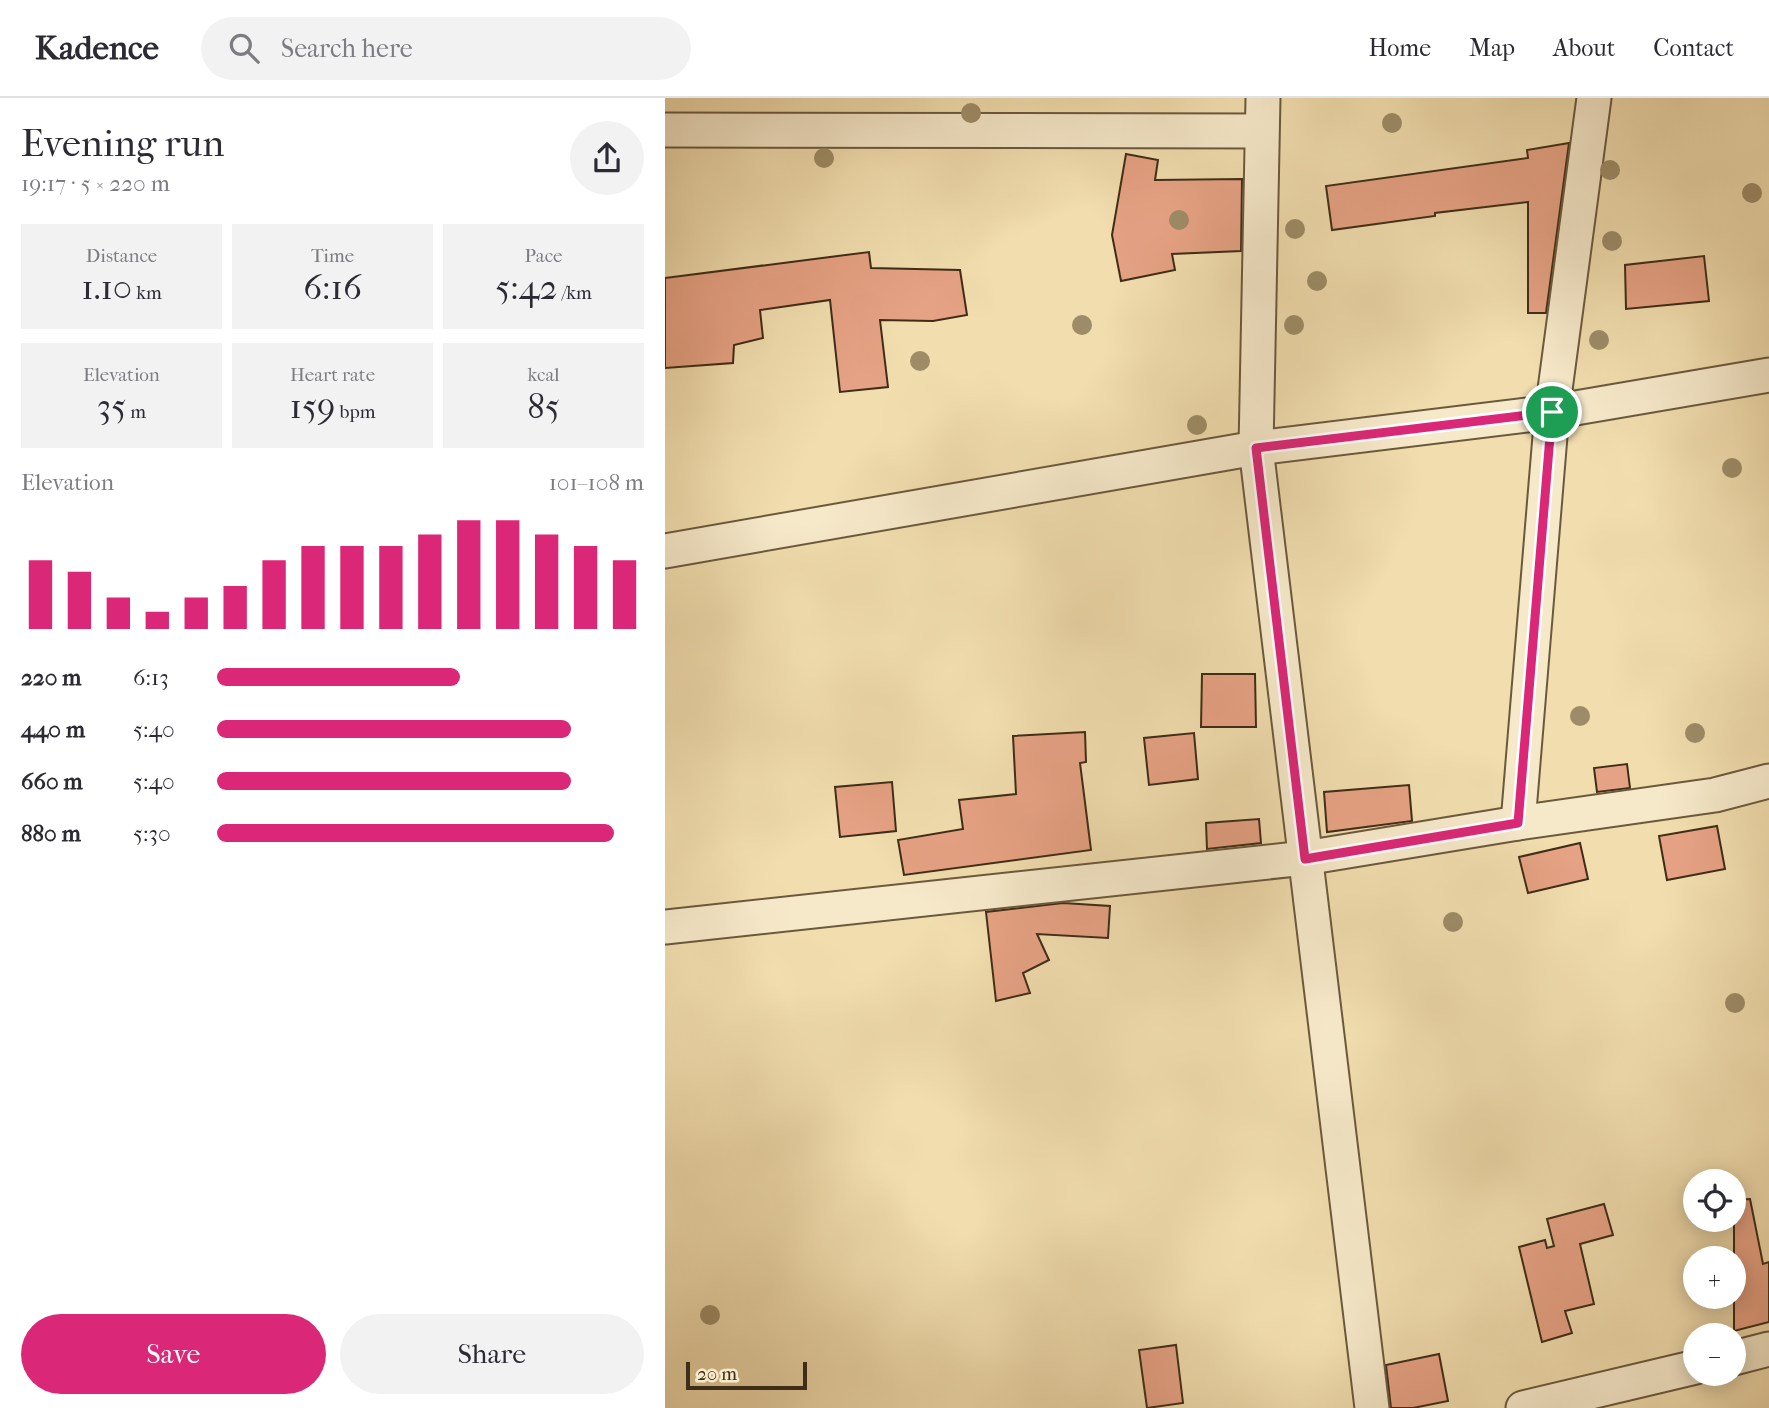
<!DOCTYPE html>
<html lang="en">
<head>
<meta charset="utf-8">
<style>
  :root { --surface:#fff; --page:#f2f2f3; --text:#2b2b33; --muted:#7c7c81; --line:#e1e1e2; --accent:#db2777 }
  body { margin:0; font-family:"IM FELL French Canon",serif; background:var(--page); color:var(--text); height:100vh; display:flex; flex-direction:column; font-size:26px; white-space:nowrap }
  * { box-sizing:border-box; margin:0 }
  p { font-size:23px; color:var(--muted) }
  .icon { flex:none; width:38px; height:38px; fill:none; stroke:currentColor; stroke-width:2; stroke-linecap:round; stroke-linejoin:round }
  .map { position:relative; flex:1; overflow:hidden }
  .sheet { display:flex; flex-direction:column; background:var(--surface); width:665px }
  .sheet>* { flex:none }
  .tools { position:absolute; left:1018px; top:1071px; display:grid; gap:14px }
  .tools a { display:grid; place-items:center; width:63px; height:63px; border-radius:50%; background:var(--surface); box-shadow:0 4px 18px #0003; font-size:35px }
  .scale { position:absolute; left:21px; bottom:18px; width:121px; box-sizing:border-box; padding-left:7px; border:4px solid #3e2d17; border-top:0; font-size:19px; line-height:24px; white-space:nowrap; color:#3e2d17; -webkit-text-stroke:5px #f6e9ca; paint-order:stroke }
  .pin { position:absolute; display:grid; place-items:center; width:60px; height:60px; color:#fff; margin:-30px; border:4px solid #fff; border-radius:50%; box-shadow:0 2px 7px #0007 }
  .round { display:grid; place-items:center; flex:none; width:74px; height:74px; border-radius:37px; background:var(--page) }
  .headline { display:flex; align-items:center; justify-content:space-between; height:119px; padding:0 21px }
  h1 { font-size:38px; font-weight:600; line-height:52px }
  .figures { display:grid; grid-template-columns:repeat(3,1fr); gap:10px; height:119px; padding:7px 21px }
  .figures div { display:grid; align-content:center; border-radius:0px; background:var(--page); text-align:center }
  .figures b { font-size:35px; font-weight:600 }
  .figures small { font-size:19px; font-weight:400 }
  .figures p { font-size:19px }
  .chart { height:196px; padding:14px 21px }
  .chart p { display:flex; justify-content:space-between }
  .chart svg { width:100%; height:126px; margin-top:7px; stroke:var(--accent); stroke-width:6 }
  .button { display:flex; gap:14px; margin-top:auto; padding:14px 21px }
  .button a { flex:1; height:80px; border-radius:42px; background:var(--accent); color:#fff; font-size:28px; font-weight:600; line-height:80px; text-align:center }
  .button a+a { background:var(--page); color:var(--text) }
  ul { padding:0 21px; list-style:none; font-size:23px }
  li { display:grid; grid-template-columns:112px 84px 1fr; align-items:center; height:52px }
  li i { height:18px; border-radius:9px; background:var(--accent) }
  header { display:flex; align-items:center; gap:42px; box-sizing:border-box; height:98px; padding:0 35px; background:var(--surface); border-bottom:2px solid var(--line) }
  header strong { font-size:33px }
  nav { display:flex; gap:38px; margin-inline-start:auto; font-size:24px }
  .search { width:490px; height:63px; background:var(--page); display:flex; align-items:center; gap:18px; box-sizing:border-box; padding:0 24px; border-radius:38px; color:var(--muted); font-size:26px }
  main { display:flex; flex:1; min-height:0 }
  .map>svg:first-child { display:block }
</style>
</head>
<body>
<header>
<strong>Kadence</strong>
<div class="search"><svg class="icon" aria-label="search" viewBox="0 0 24 24"><circle cx="10" cy="10" r="6"/><path d="M15 15l6 6"/></svg>Search here</div>
<nav><a>Home</a><a>Map</a><a>About</a><a>Contact</a></nav>
</header>
<main>
<section class="sheet">
<div class="headline"><div><h1>Evening run</h1><p>19:17 · 5 × 220 m</p></div><a class="round"><svg class="icon" aria-label="share" viewBox="0 0 24 24"><path d="M12 15V3M7 8l5-5 5 5M5 13v7h14v-7"/></svg></a></div>
<div class="figures">
<div><p>Distance</p><b>1.10<small> km</small></b></div>
<div><p>Time</p><b>6:16</b></div>
<div><p>Pace</p><b>5:42<small> /km</small></b></div>
</div>
<div class="figures">
<div><p>Elevation</p><b>35<small> m</small></b></div>
<div><p>Heart rate</p><b>159<small> bpm</small></b></div>
<div><p>kcal</p><b>85</b></div>
</div>
<div class="chart"><p><span>Elevation</span>101–108 m</p>
<svg viewBox="0 0 160 44" preserveAspectRatio="none"><path d="M5 44V20M15 44V24M25 44V33M35 44V38M45 44V33M55 44V29M65 44V20M75 44V15M85 44V15M95 44V15M105 44V11M115 44V6M125 44V6M135 44V11M145 44V15M155 44V20"/></svg>
</div>
<ul>
<li><b>220 m</b>6:13<i style="width:57%"></i></li>
<li><b>440 m</b>5:40<i style="width:83%"></i></li>
<li><b>660 m</b>5:40<i style="width:83%"></i></li>
<li><b>880 m</b>5:30<i style="width:93%"></i></li>
</ul>
<div class="button"><a>Save</a><a>Share</a></div>
</section>
<div class="map">
<svg width="1104" height="1310" viewBox="0 0 1104 1310">
  <rect width="100%" height="100%" fill="#f1ddae"/>
  <filter id="stains"><feTurbulence type="fractalNoise" baseFrequency=".00286" numOctaves="4"/><feColorMatrix values="0 0 0 0 .2 0 0 0 0 .09 0 0 0 0 .02 0 0 0 .5 -.17"/></filter>
  <radialGradient id="worn" r=".72"><stop offset=".6" stop-color="#630" stop-opacity="0"/><stop offset="1" stop-color="#630" stop-opacity=".3"/></radialGradient>
  <g fill="#e6a284" stroke="#3e2d17" stroke-width="2">
    <polygon points="904,45 881,215 863,215 863,104 770,115 770,118 667,132 661,88 863,60 862,52"/>
    <polygon points="461,56 493,62 490,82 577,81 576,153 507,156 510,172 456,183 447,137"/>
    <polygon points="204,154 206,170 295,172 302,217 268,223 215,222 223,289 175,294 165,202 95,212 98,240 69,247 68,265 0,270 0,180"/>
    <polygon points="1039,158 1044,203 961,211 960,167"/>
    <polygon points="537,576 590,576 591,629 536,629"/>
    <polygon points="420,634 421,664 415,665 426,752 239,777 233,742 298,731 294,702 351,696 348,638"/>
    <polygon points="529,635 533,681 484,687 479,640"/>
    <polygon points="962,666 965,690 932,694 929,670"/>
    <polygon points="227,684 231,733 175,739 170,689"/>
    <polygon points="744,687 747,723 662,734 659,694"/>
    <polygon points="594,721 596,745 542,751 541,725"/>
    <polygon points="1052,728 1060,771 1002,782 994,738"/>
    <polygon points="915,745 923,781 863,795 854,759"/>
    <polygon points="398,805 445,808 443,840 372,836 384,862 358,875 365,895 331,903 321,814"/>
    <polygon points="1085,1101 1098,1166 1104,1164 1104,1224 1069,1233 1069,1102"/>
    <polygon points="939,1106 948,1137 915,1146 929,1206 900,1213 907,1235 877,1244 854,1149 880,1142 882,1150 889,1148 882,1121"/>
    <polygon points="511,1247 518,1305 482,1310 474,1252"/>
    <polygon points="774,1256 783,1303 748,1310 726,1310 721,1267"/>
  </g>
  <g fill="none" stroke-linecap="round" stroke-linejoin="round">
    <g stroke="#6b593d" stroke-width="37">
      <g id="minor">
        <polyline points="598,0 591,350 707,1310"/>
        <polyline points="0,32 596,33"/>
        <polyline points="0,453 591,350 887,314 1104,277"/>
        <polyline points="853,725 887,314 929,0"/>
        <polyline points="0,829 640,760 853,725 1050,697 1104,683"/>
        <polyline points="1069,1260 1104,1251"/>
        <polyline points="858,1310 1031,1269"/>
      </g>
    </g>
    <use href="#minor" stroke="#f6e9ca" stroke-width="33"/>
  </g>
  <g fill="#9d8c67">
    <circle cx="306" cy="15" r="10"/>
    <circle cx="727" cy="25" r="10"/>
    <circle cx="159" cy="60" r="10"/>
    <circle cx="945" cy="72" r="10"/>
    <circle cx="1087" cy="95" r="10"/>
    <circle cx="514" cy="122" r="10"/>
    <circle cx="630" cy="131" r="10"/>
    <circle cx="947" cy="143" r="10"/>
    <circle cx="652" cy="183" r="10"/>
    <circle cx="417" cy="227" r="10"/>
    <circle cx="629" cy="227" r="10"/>
    <circle cx="934" cy="242" r="10"/>
    <circle cx="255" cy="263" r="10"/>
    <circle cx="532" cy="327" r="10"/>
    <circle cx="1067" cy="370" r="10"/>
    <circle cx="915" cy="618" r="10"/>
    <circle cx="1030" cy="635" r="10"/>
    <circle cx="788" cy="824" r="10"/>
    <circle cx="1070" cy="905" r="10"/>
    <circle cx="45" cy="1217" r="10"/>
  </g>
  <g fill="none" stroke-linecap="round" stroke-linejoin="round">
    <g stroke="#fff" stroke-width="14">
      <polygon id="route" points="887,314 853,725 640,761 591,350"/>
    </g>
    <use href="#route" stroke="#db2777" stroke-width="9"/>
  </g>
  <rect width="100%" height="100%" filter="url(#stains)"/>
  <rect width="100%" height="100%" fill="url(#worn)"/>
</svg>
<div class="tools">
<a><svg class="icon" aria-label="locate" viewBox="0 0 24 24"><circle cx="12" cy="12" r="6"/><path d="M12 2v4M12 18v4M2 12h4M18 12h4"/></svg></a>
<a>+</a>
<a>−</a>
</div>
<div class="scale">20 m</div>
<div class="pin" style="left:887px;top:314px;background:#1e9e55"><svg class="icon" aria-label="arrive" viewBox="0 0 24 24"><path d="M6 21V4h12l-3 4 3 4H6"/></svg></div>
</div>
</main>
</body>
</html>
